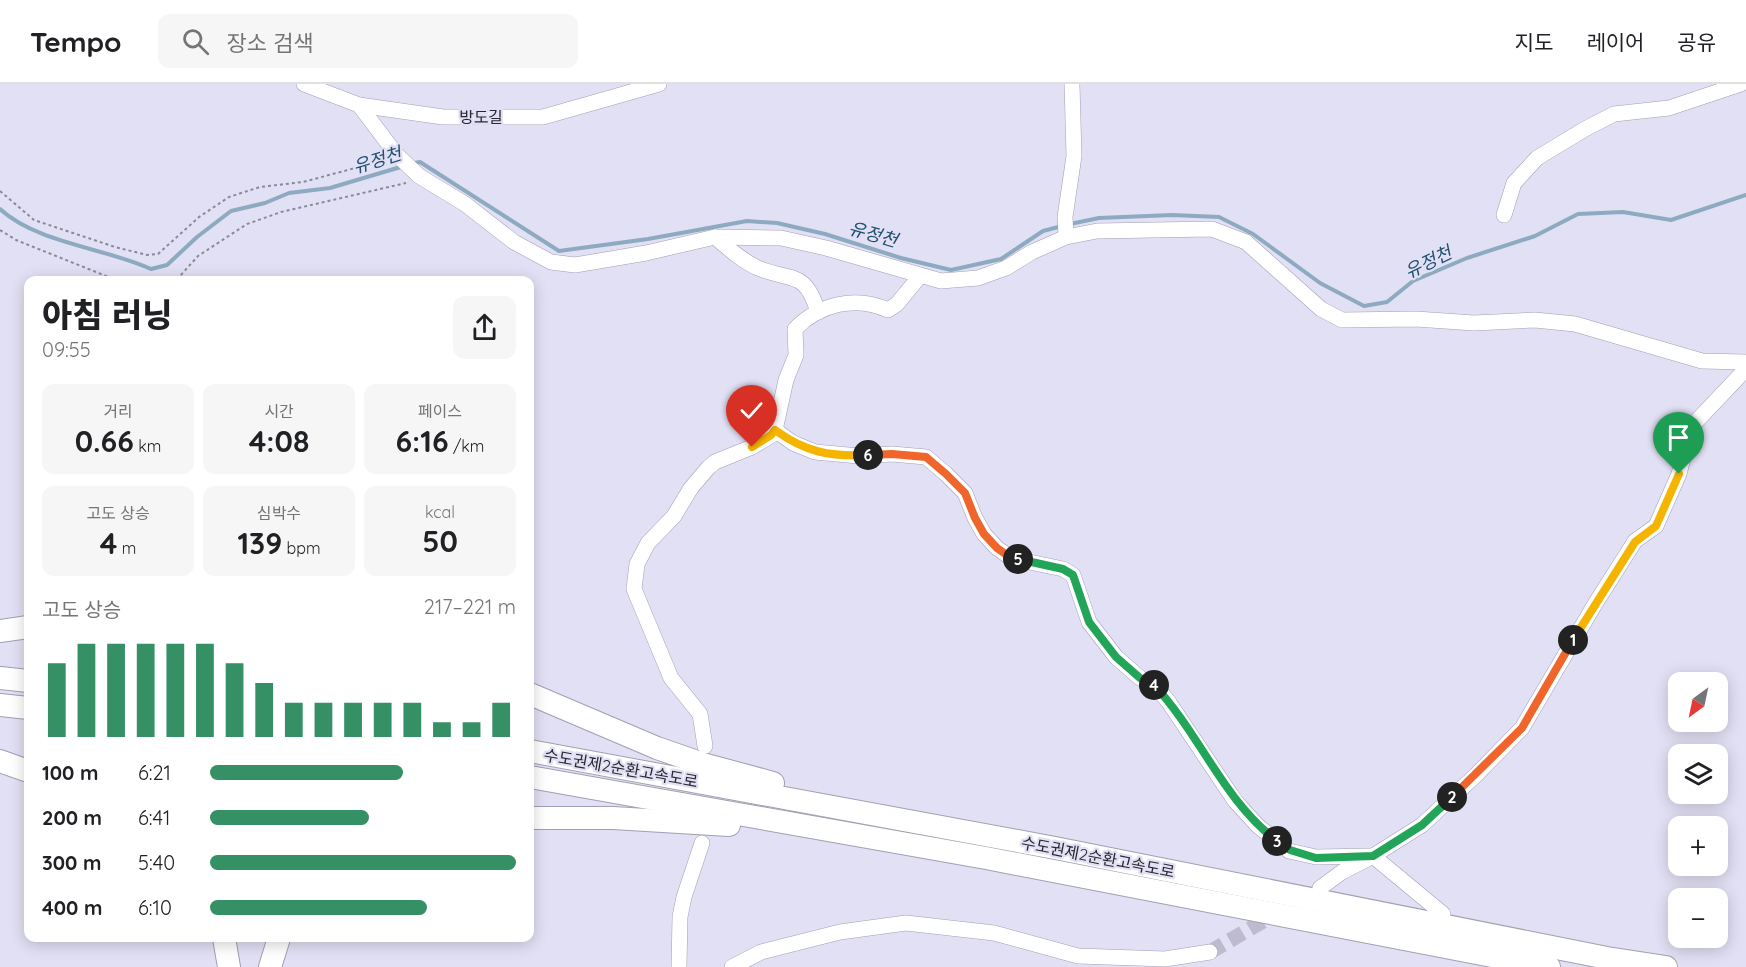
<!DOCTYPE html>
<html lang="ko">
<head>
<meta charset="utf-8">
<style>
  :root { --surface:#fff; --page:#f6f6f6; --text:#202124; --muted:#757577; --line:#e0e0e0; --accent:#369066 }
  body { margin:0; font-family:Quicksand,"Noto Sans KR",sans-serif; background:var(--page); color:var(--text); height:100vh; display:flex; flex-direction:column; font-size:22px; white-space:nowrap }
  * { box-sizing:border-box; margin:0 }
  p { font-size:20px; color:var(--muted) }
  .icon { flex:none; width:33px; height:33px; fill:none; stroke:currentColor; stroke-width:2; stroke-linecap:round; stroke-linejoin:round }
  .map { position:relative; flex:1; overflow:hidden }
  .sheet { position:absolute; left:24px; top:192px; width:510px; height:666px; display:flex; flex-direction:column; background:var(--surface); border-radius:12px; box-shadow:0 3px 15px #0003 }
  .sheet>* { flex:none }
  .needle { width:39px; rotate:213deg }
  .fabs { position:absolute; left:1668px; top:588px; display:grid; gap:12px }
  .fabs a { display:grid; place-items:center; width:60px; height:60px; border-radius:12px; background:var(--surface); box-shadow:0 3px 15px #0003; font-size:30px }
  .pin { position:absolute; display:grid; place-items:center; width:51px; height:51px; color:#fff; margin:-62px -26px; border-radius:50% 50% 50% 0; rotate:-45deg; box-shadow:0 0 6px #0007 }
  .pin .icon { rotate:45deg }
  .km { position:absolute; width:30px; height:30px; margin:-15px; border-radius:50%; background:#222; color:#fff; font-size:16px; line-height:30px; text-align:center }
  .round { display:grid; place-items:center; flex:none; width:63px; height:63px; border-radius:12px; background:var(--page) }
  .summary { display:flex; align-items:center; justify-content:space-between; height:102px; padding:0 18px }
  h1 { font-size:33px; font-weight:800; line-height:45px }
  .stats { display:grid; grid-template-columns:repeat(3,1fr); gap:9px; height:102px; padding:6px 18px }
  .stats div { display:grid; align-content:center; border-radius:12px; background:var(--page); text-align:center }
  .stats b { font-size:30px; font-weight:800 }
  .stats small { font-size:16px; font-weight:400 }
  .stats p { font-size:16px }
  .chart { height:168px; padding:12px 18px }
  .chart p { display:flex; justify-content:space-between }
  .chart svg { width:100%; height:108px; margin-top:6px; stroke:var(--accent); stroke-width:6 }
  ul { padding:0 18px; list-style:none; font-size:20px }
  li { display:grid; grid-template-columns:96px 72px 1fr; align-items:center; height:45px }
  li i { height:15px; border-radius:8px; background:var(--accent) }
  header { display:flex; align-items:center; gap:36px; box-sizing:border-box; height:84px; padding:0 30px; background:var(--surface); border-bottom:2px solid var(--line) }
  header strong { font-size:28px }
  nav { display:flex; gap:33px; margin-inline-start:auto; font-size:21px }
  .search { width:420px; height:54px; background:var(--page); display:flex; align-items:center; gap:15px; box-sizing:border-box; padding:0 21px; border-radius:12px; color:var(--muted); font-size:22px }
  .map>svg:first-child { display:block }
</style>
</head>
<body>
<header>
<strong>Tempo</strong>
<div class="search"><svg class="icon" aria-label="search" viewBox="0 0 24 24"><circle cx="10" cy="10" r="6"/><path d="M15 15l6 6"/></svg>장소 검색</div>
<nav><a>지도</a><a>레이어</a><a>공유</a></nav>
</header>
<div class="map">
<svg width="1746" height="883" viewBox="0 0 1746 883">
  <rect width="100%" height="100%" fill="#e2e0f4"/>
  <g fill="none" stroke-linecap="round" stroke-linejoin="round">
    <g stroke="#8daac1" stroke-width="4">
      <polyline points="414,79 420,78 559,167 648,155 747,137 777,139 825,150 901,174 951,186 1001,175 1043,147 1062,142"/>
      <path d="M0 125C37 159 105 164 151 185L167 181 197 153 231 127 265 119 289 109 330 104 404 82"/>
      <polyline points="1070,140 1099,134 1172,131 1219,133 1253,150 1320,199 1364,222 1387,218 1413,197 1467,174 1535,152 1578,130 1623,128 1671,136 1746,111"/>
    </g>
    <polyline stroke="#bdbbcd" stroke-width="15" stroke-dasharray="15 8" stroke-linecap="butt" points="1210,868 1277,829"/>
    <g stroke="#a19fb2" stroke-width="16">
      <g id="minor">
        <polyline points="304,0 359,21 443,33 543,33 659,0"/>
        <polyline points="359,21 396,70 419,92 465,120 514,158 551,178 575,181 646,169 715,153 781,154 826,164 941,197 978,194 1006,184 1032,168 1066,153 1097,147 1212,145 1246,158 1321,225 1342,236 1416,235 1474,239 1535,236 1575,240 1702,277 1746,278"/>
        <polyline points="1504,131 1514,99 1537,74 1585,45 1614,30 1669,24 1741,0"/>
        <path d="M715 153C728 164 742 177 758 184 791 198 805 185 818 228"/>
        <polyline points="1066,153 1065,133 1074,72 1072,0"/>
        <polyline points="775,346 793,359 815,368 859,372 892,370 926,373 946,390 965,409 975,434 984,450 997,464 1011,474 1063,485 1073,491 1089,538 1116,573 1140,594 1155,602 1168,617 1235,717 1258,742 1289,767 1316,773 1373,772 1443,830"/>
        <path d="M705 662 700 630 671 594 634 505 637 480 648 459 674 432 691 404 708 384 715 378 752 363 772 351 775 346 786 296 796 271 795 245C819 220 856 211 888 226L897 220 920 192"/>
        <polyline points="1320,804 1342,788 1373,772 1422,741 1475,692 1522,644 1595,520 1635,457 1656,442 1679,390 1691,343 1746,285"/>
        <polyline points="679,883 680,833 684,813 702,759"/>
        <polyline points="732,883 761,868 840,848 906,839 994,849 1078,872 1165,875 1210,868"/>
      </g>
    </g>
    <g stroke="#a19fb2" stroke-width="24">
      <g id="highway">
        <polyline points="0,547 28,543"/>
        <polyline points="0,594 28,597"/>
        <polyline points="530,610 657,664 703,680 773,699"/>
        <polyline points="0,621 28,624"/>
        <polyline points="530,667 1055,764 1607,874 1666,883"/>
        <polyline points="0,677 28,687"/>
        <polyline points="530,693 986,774 1549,883"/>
        <polyline points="530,734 613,734 729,741"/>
        <polyline points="224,854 229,883"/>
        <polyline points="270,883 279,854"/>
      </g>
    </g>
    <g stroke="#8a8997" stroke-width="2" stroke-dasharray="3 3" stroke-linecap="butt">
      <polyline points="0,107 34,136 115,163 147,171 158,170 199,133 229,113 260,103 303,98 385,76"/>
      <polyline points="0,146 16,156 116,196"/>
      <polyline points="170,196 180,192 198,172 247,140 281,128 406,99"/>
    </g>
    <use href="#minor" stroke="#fff" stroke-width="15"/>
    <use href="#highway" stroke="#fff" stroke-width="22"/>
  </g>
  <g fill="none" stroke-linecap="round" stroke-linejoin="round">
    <g stroke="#fff" stroke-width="12">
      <polyline id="split-1" points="1573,556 1635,458 1656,442 1679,390"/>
    </g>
    <g stroke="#fff" stroke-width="12">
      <polyline id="split-2" points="1452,713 1522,644 1573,556"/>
    </g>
    <g stroke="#fff" stroke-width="12">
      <polyline id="split-3" points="1277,757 1290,766 1316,774 1373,772 1422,741 1452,713"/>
    </g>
    <g stroke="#fff" stroke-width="12">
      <path id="split-4" d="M1154 601C1200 650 1223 716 1277 757"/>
    </g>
    <g stroke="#fff" stroke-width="12">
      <polyline id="split-5" points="1018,475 1063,485 1073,491 1089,538 1116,573 1140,594 1154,601"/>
    </g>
    <g stroke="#fff" stroke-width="12">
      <polyline id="split-6" points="868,371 892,370 926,373 946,390 965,409 975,434 984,450 997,464 1011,474 1018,475"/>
    </g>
    <g stroke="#fff" stroke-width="12">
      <path id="split-7" d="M752 363 771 351 775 346C805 368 830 373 868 371"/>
    </g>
    <use href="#split-1" stroke="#f5b400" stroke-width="8"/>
    <use href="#split-2" stroke="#f0652b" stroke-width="8"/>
    <use href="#split-3" stroke="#22a559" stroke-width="8"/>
    <use href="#split-4" stroke="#22a559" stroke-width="8"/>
    <use href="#split-5" stroke="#22a559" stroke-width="8"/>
    <use href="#split-6" stroke="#f0652b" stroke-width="8"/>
    <use href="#split-7" stroke="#f5b400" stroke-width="8"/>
  </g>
  <g text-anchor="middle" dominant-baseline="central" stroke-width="4.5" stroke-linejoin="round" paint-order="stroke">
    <g font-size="16" fill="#28272f" stroke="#e2e0f4">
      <text x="481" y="33">방도길</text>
      <text transform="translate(621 684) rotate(10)">수도권제2순환고속도로</text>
      <text transform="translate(1098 773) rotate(11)">수도권제2순환고속도로</text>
    </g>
    <g font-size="18" font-style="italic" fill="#205071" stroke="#e2e0f4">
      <text transform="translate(377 76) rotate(-17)">유정천</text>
      <text transform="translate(873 150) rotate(16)">유정천</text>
      <text transform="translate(1428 178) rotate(-26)">유정천</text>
    </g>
  </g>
</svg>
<div class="fabs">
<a><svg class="needle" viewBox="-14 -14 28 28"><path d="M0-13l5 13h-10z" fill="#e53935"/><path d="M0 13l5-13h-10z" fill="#757577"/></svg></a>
<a><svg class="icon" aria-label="layers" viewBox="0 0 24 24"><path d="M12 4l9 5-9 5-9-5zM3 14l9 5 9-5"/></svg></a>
<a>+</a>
<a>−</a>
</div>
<div class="pin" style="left:1679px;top:390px;background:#1e9e55"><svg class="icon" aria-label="arrive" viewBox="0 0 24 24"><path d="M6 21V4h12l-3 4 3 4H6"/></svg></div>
<div class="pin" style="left:752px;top:363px;background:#d93025"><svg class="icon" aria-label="check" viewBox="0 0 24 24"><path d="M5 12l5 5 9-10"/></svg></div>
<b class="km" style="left:1573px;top:556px">1</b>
<b class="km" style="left:1452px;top:713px">2</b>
<b class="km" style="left:1277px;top:757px">3</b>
<b class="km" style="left:1154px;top:601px">4</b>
<b class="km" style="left:1018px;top:475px">5</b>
<b class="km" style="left:868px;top:371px">6</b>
<section class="sheet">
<div class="summary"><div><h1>아침 러닝</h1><p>09:55</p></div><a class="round"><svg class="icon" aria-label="share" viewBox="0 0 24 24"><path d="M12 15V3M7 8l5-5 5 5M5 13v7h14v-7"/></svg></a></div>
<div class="stats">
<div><p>거리</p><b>0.66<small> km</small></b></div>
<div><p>시간</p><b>4:08</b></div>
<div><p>페이스</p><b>6:16<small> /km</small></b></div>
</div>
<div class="stats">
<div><p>고도 상승</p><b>4<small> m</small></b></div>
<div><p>심박수</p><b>139<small> bpm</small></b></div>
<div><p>kcal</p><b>50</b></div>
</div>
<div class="chart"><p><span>고도 상승</span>217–221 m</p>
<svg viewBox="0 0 160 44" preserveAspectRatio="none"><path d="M5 44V14M15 44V6M25 44V6M35 44V6M45 44V6M55 44V6M65 44V14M75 44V22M85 44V30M95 44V30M105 44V30M115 44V30M125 44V30M135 44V38M145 44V38M155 44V30"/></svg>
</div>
<ul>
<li><b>100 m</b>6:21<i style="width:63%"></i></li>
<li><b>200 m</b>6:41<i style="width:52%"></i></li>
<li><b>300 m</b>5:40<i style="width:100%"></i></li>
<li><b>400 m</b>6:10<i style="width:71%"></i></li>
</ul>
</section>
</div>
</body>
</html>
